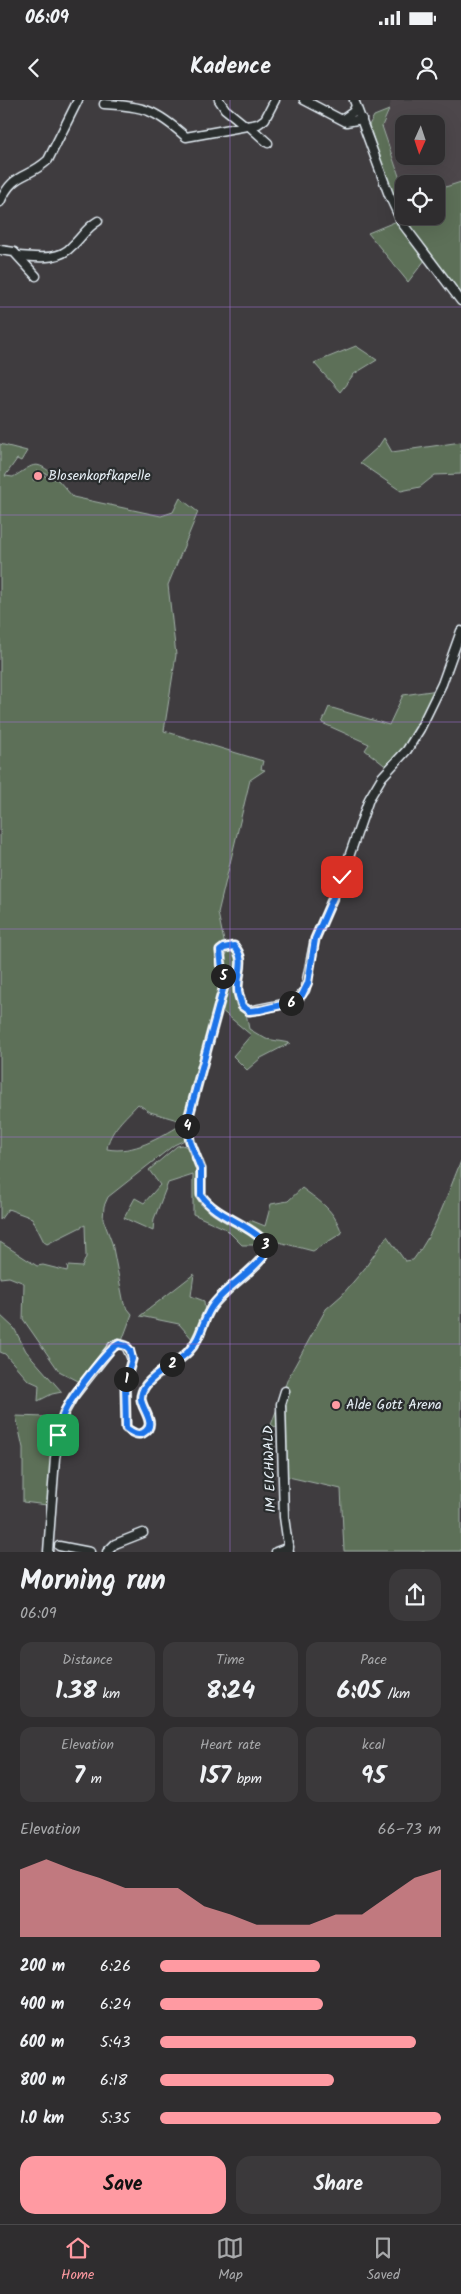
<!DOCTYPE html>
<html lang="en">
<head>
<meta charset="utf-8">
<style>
  :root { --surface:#2f2d2f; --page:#3b393b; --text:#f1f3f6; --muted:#a7a8aa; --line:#4a494b; --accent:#ff9aa2 }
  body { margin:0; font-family:Kalam,sans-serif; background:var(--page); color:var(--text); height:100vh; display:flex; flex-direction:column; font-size:19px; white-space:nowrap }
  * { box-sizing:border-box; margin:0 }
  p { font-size:16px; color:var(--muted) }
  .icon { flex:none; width:28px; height:28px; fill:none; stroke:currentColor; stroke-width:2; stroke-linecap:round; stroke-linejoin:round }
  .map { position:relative; height:1452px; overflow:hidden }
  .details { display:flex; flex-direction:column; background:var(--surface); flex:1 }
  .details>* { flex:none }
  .needle { width:32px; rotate:183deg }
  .fabs { position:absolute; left:395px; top:15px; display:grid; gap:10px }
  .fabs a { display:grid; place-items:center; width:50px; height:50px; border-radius:10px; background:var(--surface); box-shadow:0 5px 20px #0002,0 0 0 1px var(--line); font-size:25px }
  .pin { position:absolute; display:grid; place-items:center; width:42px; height:42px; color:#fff; margin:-21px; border-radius:10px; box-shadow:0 2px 8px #0006 }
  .km { position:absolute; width:25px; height:25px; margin:-12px; border-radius:50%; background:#222; color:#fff; font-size:14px; line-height:25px; text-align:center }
  .round { display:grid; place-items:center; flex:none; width:52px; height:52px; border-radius:15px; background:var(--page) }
  .summary { display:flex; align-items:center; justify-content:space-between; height:85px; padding:0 20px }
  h1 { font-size:28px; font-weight:700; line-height:38px }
  .figures { display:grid; grid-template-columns:repeat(3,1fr); gap:8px; height:85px; padding:5px 20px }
  .figures div { display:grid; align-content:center; border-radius:12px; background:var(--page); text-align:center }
  .figures b { font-size:25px; font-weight:700 }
  .figures small { font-size:14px; font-weight:400 }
  .figures p { font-size:14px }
  .chart { height:140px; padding:10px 20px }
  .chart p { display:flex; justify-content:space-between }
  .chart svg { width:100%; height:90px; margin-top:5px; fill:var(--accent); opacity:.7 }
  .primary-button { display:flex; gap:10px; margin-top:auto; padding:10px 20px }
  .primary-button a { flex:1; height:58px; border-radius:15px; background:var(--accent); color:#111; font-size:20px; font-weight:700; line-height:58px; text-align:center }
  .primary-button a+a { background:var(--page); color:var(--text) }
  ul { padding:0 20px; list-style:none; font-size:16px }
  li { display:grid; grid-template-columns:80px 60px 1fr; align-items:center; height:38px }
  li i { height:12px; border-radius:6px; background:var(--accent) }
  .status { display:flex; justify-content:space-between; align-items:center; height:35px; padding:0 25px; background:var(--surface); direction:ltr }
  .status svg { height:14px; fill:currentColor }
  header { display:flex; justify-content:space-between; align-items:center; height:65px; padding:0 20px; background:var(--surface); font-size:22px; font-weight:700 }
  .menu { display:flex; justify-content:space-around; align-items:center; height:70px; border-top:1px solid var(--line); background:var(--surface); font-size:14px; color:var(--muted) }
  .menu a { display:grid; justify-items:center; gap:2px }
  .menu .on { color:var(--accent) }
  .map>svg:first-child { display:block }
</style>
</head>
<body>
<div class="status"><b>06:09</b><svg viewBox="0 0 49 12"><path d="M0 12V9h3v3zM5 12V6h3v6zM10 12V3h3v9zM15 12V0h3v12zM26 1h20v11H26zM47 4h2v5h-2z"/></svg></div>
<header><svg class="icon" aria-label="back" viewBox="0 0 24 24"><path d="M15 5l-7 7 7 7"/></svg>Kadence<svg class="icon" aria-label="person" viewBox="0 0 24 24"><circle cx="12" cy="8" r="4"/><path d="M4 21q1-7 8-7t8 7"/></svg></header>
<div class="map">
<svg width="461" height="1452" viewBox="0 0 461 1452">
  <rect width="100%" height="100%" fill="#3f3c3f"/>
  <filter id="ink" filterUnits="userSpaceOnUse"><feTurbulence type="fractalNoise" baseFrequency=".02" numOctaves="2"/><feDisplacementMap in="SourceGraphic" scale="10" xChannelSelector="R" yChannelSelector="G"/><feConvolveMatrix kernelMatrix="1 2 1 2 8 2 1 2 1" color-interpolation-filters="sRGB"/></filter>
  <g filter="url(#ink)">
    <path fill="#4e464b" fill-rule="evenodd" d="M391 0H461V82L436 90V84H404V91L382 26 388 15ZM404 24H436V56H404Z"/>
    <g fill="#5d7059" stroke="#a2b0a8">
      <path d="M389 10 382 26 404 91V116H436V90L461 82V197C445 174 425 153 409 130 389 99 380 59 369 25L374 16Z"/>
      <polygon points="397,121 425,160 408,182 368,133"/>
      <polygon points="356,246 377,260 354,274 340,292 314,263"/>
      <polygon points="384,338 392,352 461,342 461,374 435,375 420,387 401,391 360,363 378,347"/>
      <path d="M0 344 27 351 21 361 17 359 5 376 13 377C33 366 34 357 56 377L37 371 33 380H40L42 375 58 380 73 397 161 416 173 412 180 398 198 412 168 485 176 555 164 631 263 661 261 669 265 670 250 680 218 813 225 846 219 852 222 875 219 896 191 988 186 1014 181 1021 150 1012 138 1004C126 1017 109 1031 107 1049 134 1054 159 1038 181 1025L185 1028 187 1039 174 1045 108 1097 104 1106 103 1119 112 1143 124 1204 132 1214 122 1241H116L80 1282 59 1271 23 1219 24 1183 9 1177 0 1178V1142L37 1166 43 1165 67 1171 68 1166 82 1167 86 1157 85 1125 47 1144 44 1142 32 1118 8 1109 0 1120Z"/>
      <polygon points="438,590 417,632 388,668 365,650 369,644 322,623 329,607 389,625 403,595"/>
      <polygon points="232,850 238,853 242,910 246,913 249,929 266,939 290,943 261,958 247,970 233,956 251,935 221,910 227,884 225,857 228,852"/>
      <path d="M182 1045 188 1047C203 1066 191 1083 198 1100 204 1114 243 1131 257 1139L261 1145H242L226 1129 193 1114V1075L168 1083 154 1119 153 1131 124 1118 135 1098 144 1103 160 1085 149 1070 177 1046Z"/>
      <path d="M461 1061V1451H344L341 1389 284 1376 283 1330 271 1325 288 1278 326 1209 342 1195 365 1168 387 1136 405 1161 413 1160C436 1131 447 1095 461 1061Z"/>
      <path d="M302 1088C322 1103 333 1109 342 1133L313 1151 267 1139 260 1132 247 1125 250 1120 265 1126 271 1104 288 1101Z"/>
      <polygon points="194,1174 191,1196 204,1201 205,1215 194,1241 179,1224 140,1216"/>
      <polygon points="0,1215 14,1228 26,1251 62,1292 52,1294 38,1301 39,1285 28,1280 5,1254 0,1252"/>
      <polygon points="16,1316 45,1317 50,1329 57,1331 47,1405 23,1402 23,1348"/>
    </g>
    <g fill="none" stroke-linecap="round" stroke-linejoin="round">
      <g stroke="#e8f1f8" stroke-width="11">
        <g id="minor">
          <polyline points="219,0 225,9 246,26"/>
          <polyline points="304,0 346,22 362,19"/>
          <polyline points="354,0 389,95 402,123 461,201"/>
          <path d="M104 4C144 6 156 10 186 37L258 24 265 19 275 0"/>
          <polyline points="343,19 353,12 356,6"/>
          <polyline points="249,26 268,43"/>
          <path d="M0 102C14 71 26 80 48 60L78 0"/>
          <polyline points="0,150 14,152 36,176"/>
          <path d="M19 156C37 157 59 161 72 146 82 137 86 128 98 121"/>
          <polyline points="285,1291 281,1304 284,1417 289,1452"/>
          <polyline points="59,1446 90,1452"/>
          <path d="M48 1452 55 1358 64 1313 73 1297 113 1246 119 1244 126 1246 132 1259 125 1283 126 1328C132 1332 137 1336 143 1333 158 1325 142 1310 141 1299 141 1294 143 1289 146 1285 157 1271 176 1265 188 1252 201 1239 202 1222 211 1208 225 1188 248 1176 263 1157L264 1141C246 1122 216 1117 201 1095V1069L190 1041 187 1023 224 886 220 851 224 848 234 846C247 860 237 873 238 890 238 895 241 901 242 906L249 911 294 902 305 890 315 839 342 777 369 699 382 677 407 650 420 629 442 584 461 531"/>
          <polyline points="107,1452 115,1444 143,1433"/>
          <polyline points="276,1452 289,1447"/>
        </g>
      </g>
      <use href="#minor" stroke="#2a2d2e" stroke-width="8"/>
    </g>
  </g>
  <g fill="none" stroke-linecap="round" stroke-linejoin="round" filter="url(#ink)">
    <g stroke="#fff" stroke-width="10">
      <path id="route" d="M58 1335C60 1328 61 1320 64 1313 69 1300 108 1248 119 1244L126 1246 130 1250 132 1259 125 1283 126 1328C132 1332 137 1336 143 1333 158 1325 142 1310 141 1299 141 1294 143 1289 146 1285 157 1271 176 1264 188 1252 201 1239 202 1222 211 1208 224 1188 248 1176 263 1157L264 1141C246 1122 216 1117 201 1095V1069L190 1041 187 1023 224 886 220 851 224 848 234 846C247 860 237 873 238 890 238 895 241 901 242 906L249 911 260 910 294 902 302 895 308 883 315 839 342 777"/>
    </g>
    <use href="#route" stroke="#1a73e8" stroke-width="6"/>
  </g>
  <path fill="none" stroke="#a171d3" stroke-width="1" stroke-opacity="0.55" d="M230 0V1452M0 207H461M0 415H461M0 622H461M0 829H461M0 1037H461M0 1244H461"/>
  <g fill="#ff9aa2" stroke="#2a2d2e" stroke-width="2">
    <circle cx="38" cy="376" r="5"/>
    <circle cx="336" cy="1305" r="5"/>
  </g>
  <g text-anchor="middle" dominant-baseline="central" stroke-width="4.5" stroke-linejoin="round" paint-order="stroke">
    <g font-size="14" fill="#e8f1f8" stroke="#2a2d2e" text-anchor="start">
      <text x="48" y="376">Blosenkopfkapelle</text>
      <text x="346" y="1305">Alde Gott Arena</text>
    </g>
    <g font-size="14" fill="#e8f1f8" stroke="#2a2d2e">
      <text transform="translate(270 1369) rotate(-92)">IM EICHWALD</text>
    </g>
  </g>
</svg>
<div class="fabs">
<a><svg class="needle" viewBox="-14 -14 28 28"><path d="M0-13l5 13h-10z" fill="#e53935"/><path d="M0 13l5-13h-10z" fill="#a7a8aa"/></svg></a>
<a><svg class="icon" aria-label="locate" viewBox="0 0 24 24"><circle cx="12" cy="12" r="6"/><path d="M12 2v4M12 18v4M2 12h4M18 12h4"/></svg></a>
</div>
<div class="pin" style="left:58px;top:1335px;background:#1e9e55"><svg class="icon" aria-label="arrive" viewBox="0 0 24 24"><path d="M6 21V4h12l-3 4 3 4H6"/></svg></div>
<div class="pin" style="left:342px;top:777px;background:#d93025"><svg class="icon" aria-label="check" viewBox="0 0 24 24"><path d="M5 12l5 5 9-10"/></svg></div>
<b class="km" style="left:126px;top:1279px">1</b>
<b class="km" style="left:172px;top:1264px">2</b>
<b class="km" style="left:265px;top:1145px">3</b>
<b class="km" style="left:187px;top:1026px">4</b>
<b class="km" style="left:223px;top:876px">5</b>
<b class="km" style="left:291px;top:903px">6</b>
</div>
<section class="details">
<div class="summary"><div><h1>Morning run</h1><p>06:09</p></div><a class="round"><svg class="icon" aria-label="share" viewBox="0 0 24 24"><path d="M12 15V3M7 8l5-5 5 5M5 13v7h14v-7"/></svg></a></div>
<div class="figures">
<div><p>Distance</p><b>1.38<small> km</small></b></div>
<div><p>Time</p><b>8:24</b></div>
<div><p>Pace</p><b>6:05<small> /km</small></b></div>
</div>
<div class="figures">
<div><p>Elevation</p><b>7<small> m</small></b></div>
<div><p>Heart rate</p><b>157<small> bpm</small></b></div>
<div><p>kcal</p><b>95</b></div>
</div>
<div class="chart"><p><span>Elevation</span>66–73 m</p>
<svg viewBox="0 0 160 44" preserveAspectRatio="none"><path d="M0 44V11L10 6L20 11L30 15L40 20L50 20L60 20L70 29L80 33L90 38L100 38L110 38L120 33L130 33L140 24L150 15L160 11V44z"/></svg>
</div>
<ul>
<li><b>200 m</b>6:26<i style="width:57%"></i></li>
<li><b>400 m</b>6:24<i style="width:58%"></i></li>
<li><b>600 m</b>5:43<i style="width:91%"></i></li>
<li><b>800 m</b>6:18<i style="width:62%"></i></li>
<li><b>1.0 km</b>5:35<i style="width:100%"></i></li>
</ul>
<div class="primary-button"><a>Save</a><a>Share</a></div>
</section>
<nav class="menu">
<a class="on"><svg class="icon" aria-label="home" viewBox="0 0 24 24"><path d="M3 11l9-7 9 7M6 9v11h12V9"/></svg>Home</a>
<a><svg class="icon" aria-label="map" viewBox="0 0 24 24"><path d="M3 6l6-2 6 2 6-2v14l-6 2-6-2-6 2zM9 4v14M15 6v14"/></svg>Map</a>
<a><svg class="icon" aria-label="saved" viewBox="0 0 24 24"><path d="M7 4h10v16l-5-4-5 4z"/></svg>Saved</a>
</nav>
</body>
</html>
